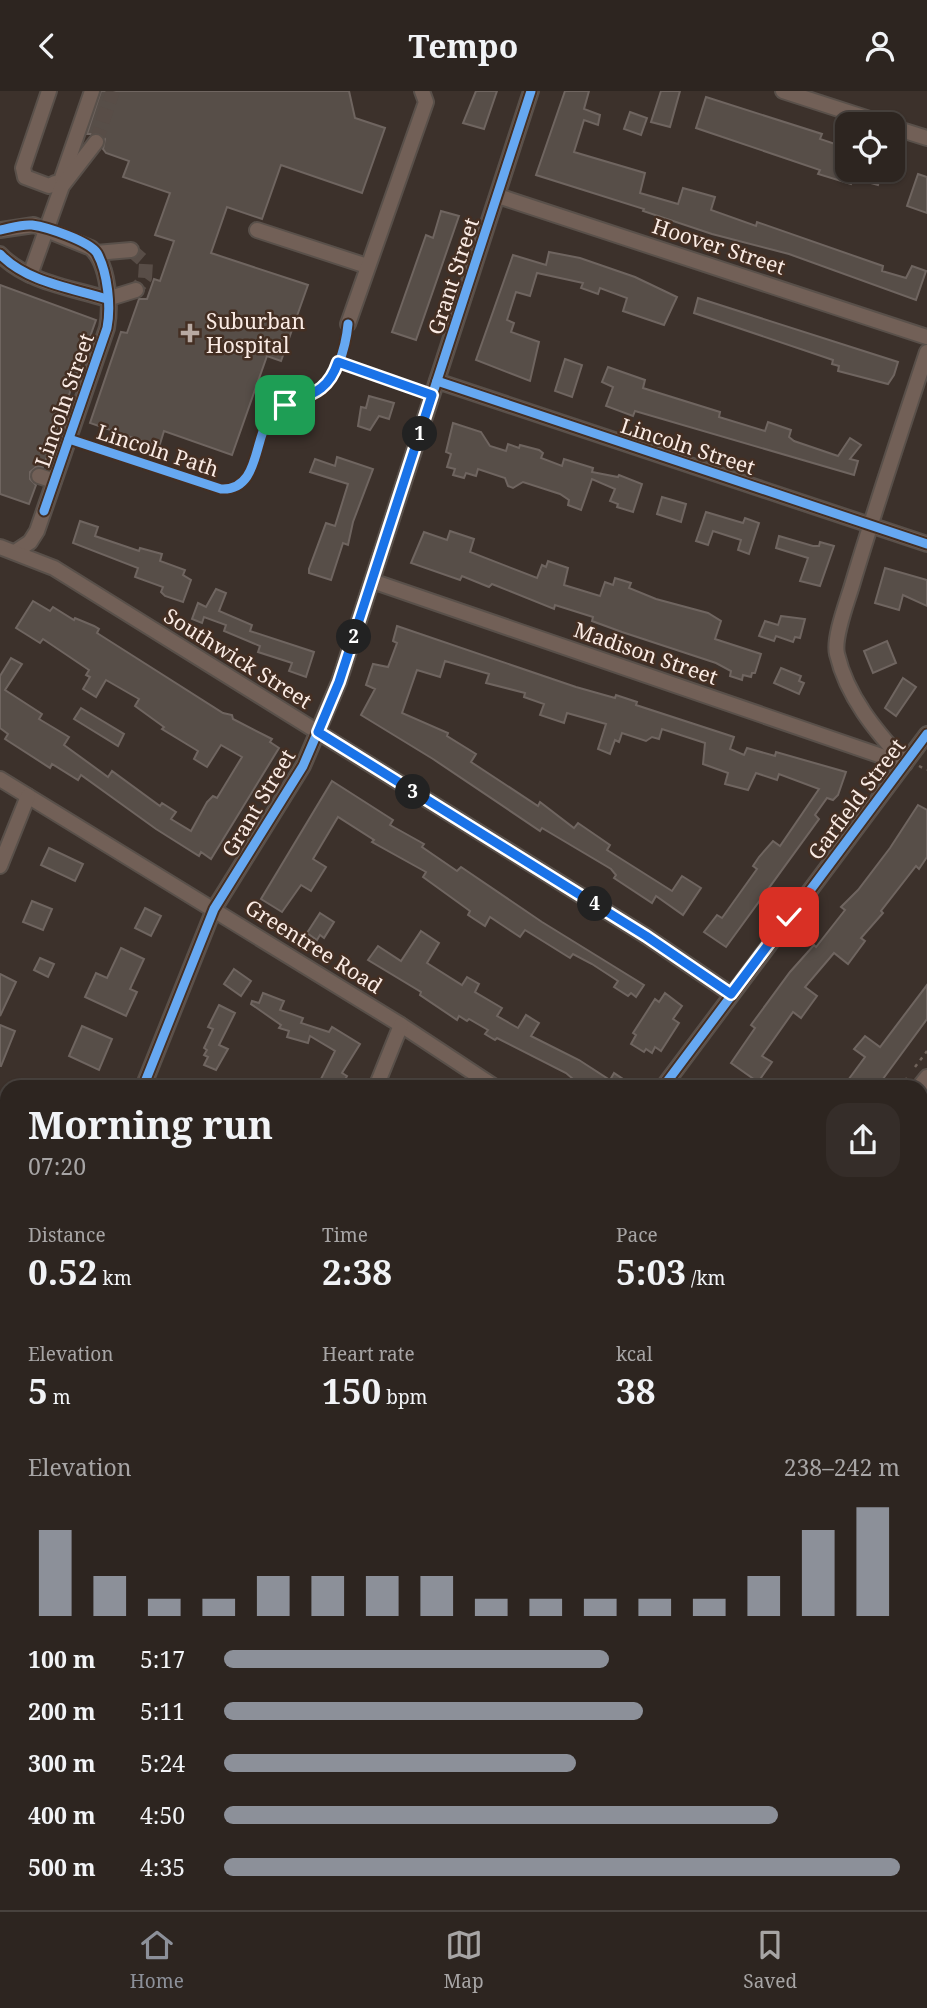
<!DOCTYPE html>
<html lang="en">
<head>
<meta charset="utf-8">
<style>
  :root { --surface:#2d2520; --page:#352d29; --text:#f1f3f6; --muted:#a7a5a5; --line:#48423e; --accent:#8c9099 }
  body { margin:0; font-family:"Noto Serif",serif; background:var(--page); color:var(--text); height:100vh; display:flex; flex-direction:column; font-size:26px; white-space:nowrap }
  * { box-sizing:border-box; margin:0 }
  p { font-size:23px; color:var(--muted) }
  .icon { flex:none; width:38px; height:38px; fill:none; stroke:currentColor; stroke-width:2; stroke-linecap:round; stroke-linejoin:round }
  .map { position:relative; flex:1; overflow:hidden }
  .sheet { position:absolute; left:0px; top:989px; width:928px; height:831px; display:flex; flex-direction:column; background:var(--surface); border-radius:21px 21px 0 0; box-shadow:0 2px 5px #0004,0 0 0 2px var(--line) }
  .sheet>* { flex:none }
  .buttons { position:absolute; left:835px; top:21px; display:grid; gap:14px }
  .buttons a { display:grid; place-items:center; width:70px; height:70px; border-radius:14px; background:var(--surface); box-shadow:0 2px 5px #0004,0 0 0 2px var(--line); font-size:35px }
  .pin { position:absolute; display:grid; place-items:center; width:60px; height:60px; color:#fff; margin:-30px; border-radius:14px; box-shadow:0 4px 10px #0006 }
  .km { position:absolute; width:35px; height:35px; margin:-18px; border-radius:50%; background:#222; color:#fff; font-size:19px; line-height:35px; text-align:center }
  .round { display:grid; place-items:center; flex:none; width:74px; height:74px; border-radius:21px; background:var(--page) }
  .head { display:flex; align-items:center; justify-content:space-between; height:119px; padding:0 28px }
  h1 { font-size:38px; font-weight:700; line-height:52px }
  .stats { display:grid; grid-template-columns:repeat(3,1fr); gap:10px; height:119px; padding:7px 28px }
  .stats div { display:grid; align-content:center }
  .stats b { font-size:35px; font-weight:700 }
  .stats small { font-size:19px; font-weight:400 }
  .stats p { font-size:19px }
  .chart { height:196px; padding:14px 28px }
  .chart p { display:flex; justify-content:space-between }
  .chart svg { width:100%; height:126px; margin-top:7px; stroke:var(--accent); stroke-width:6 }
  ul { padding:0 28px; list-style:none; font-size:23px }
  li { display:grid; grid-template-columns:112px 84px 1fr; align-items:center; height:52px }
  li i { height:18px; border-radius:9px; background:var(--accent) }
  header { display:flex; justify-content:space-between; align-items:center; height:91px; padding:0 28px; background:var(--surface); font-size:32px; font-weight:700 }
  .menu { display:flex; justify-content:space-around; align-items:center; height:98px; border-top:2px solid var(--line); background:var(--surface); font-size:19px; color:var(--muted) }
  .menu a { display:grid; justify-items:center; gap:4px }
  .menu .on { color:var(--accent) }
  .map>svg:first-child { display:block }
</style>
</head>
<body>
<header><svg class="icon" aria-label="back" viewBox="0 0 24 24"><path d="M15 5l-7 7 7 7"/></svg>Tempo<svg class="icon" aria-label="person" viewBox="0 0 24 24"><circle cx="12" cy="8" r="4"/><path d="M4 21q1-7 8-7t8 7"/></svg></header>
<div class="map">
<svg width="927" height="1819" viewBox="0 0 927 1819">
  <rect width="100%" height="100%" fill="#3c312b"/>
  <g fill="#6a3106">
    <polygon points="927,1015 927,1150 921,1145 920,1024"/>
    <polygon points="2,1570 7,1573 7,1603 0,1620"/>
  </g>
  <g fill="#574e48" stroke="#6f6560" stroke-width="2">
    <polygon points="101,0 349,0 355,27 385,37 362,102 281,74 262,128 227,116 211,162 308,194 281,270 267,265 232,364 164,340 159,356 90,332 121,241 127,242 139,208 147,208 154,188 160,190 174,150 155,144 170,102 123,86 129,70 106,62 103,58 105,48 101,43 87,43"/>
    <polygon points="476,0 497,0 484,38 463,32"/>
    <polygon points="565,0 589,0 584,18 600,24 598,34 584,29 574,61 645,82 640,102 678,113 683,97 715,106 711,119 756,135 757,131 883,175 882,180 906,187 912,175 926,180 916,209 789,163 712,143 643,120 644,118 536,84"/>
    <polygon points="661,0 680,0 670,36 651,31"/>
    <polygon points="706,6 822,43 820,48 847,57 847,79 882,79 878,94 853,87 851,93 818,83 820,79 696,37"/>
    <polygon points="630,21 647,27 641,44 624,38"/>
    <polygon points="918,83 927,86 927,122 907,115"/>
    <polygon points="441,120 459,125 416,249 392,241 426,144 433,147"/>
    <polygon points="549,161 580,167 635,186 677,206 664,234 623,220 627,207 600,197 598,203 581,197 583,192 537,182 530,205 516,201 507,229 514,232 511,241 539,251 530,290 476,269 513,164 546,174"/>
    <polygon points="0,194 96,229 43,376 36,376 30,381 30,388 36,394 29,413 0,403"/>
    <polygon points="698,207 898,271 894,284 888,293 838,280 839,275 832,273 833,269 694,222"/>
    <polygon points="565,268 582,274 572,306 555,300"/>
    <polygon points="608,276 645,289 643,297 720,321 719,326 765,340 768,331 791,339 789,346 794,350 838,365 850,347 861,354 850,368 858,370 854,384 635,320 633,325 606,315 613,296 602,291"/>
    <polygon points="369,305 394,312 389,328 379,325 370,339 358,335 361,316 366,317"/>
    <polygon points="453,332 481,341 490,355 506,360 508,353 519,357 520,354 539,359 543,362 541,367 562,375 564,368 593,377 592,381 618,386 619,384 642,393 633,421 617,416 618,413 610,410 615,398 592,388 581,419 568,414 569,409 560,403 523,391 513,397 508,395 505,387 478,378 476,385 466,382 464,387 453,384 455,378 447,376 451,363 446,361"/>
    <polygon points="337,366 373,378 353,431 348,454 343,452 331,489 309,482 309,478 326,432 335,435 348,393 310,381 315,368 335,375"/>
    <polygon points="662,406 686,413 681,431 657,423"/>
    <polygon points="706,421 743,432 745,427 759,432 749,463 738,459 741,449 713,440 708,454 696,450"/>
    <polygon points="80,430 98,436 95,445 139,460 140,457 162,463 160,470 185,479 183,484 191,489 183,511 165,505 161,501 163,496 135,486 138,477 73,452"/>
    <polygon points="450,440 474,448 470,461 537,487 542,474 546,476 548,470 568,477 564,494 600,505 605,491 613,494 615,487 631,492 629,497 656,508 708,522 721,530 715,548 761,563 755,582 752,582 751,586 743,584 742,589 730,585 731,580 716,572 622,541 592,530 593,526 555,514 554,518 492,493 489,496 462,485 460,489 411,472 424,441 447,449"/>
    <polygon points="779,445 813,455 819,455 820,451 834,455 820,495 800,490 808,467 776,457"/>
    <polygon points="885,477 927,489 927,515 903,504 899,519 875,512"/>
    <polygon points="216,498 226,502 219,520 252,534 250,540 314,561 306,586 289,580 292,572 258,561 260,555 224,540 226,534 204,526 202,532 192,528 198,512 206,516"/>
    <polygon points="33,510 50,520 53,516 74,529 75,527 94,535 99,538 97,542 223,622 232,624 233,628 272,648 270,651 279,657 211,768 201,761 199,765 156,738 81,684 78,689 52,673 50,677 5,648 8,643 0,637 0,585 11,567 22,573 5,599 42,623 39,628 69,646 64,654 108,686 112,680 160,715 162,712 176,721 171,728 191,740 207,711 213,705 217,707 242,666 221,654 207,676 194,668 198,660 162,638 164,636 135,615 139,608 106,589 96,606 83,598 90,586 86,584 89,579 43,548 40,552 16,537"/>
    <polygon points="781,525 805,528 800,547 795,546 793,551 776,545 774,550 759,545 765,530 778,534"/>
    <polygon points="397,535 576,596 615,607 616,604 637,611 636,614 734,646 730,658 744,664 747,657 775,665 776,661 846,681 838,704 833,709 827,707 815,724 819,728 726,856 704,841 717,824 722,827 757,778 753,775 759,766 773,750 780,755 819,698 779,683 777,689 756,682 748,699 725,693 728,682 703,673 705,652 662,638 659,648 652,646 646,650 622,642 619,651 615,649 610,663 598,658 606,633 567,622 564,632 540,624 544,613 524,606 525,602 486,592 489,583 445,570 440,586 417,579 402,622 448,642 447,645 476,663 471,671 538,715 540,711 574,737 578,732 610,754 607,759 672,800 682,785 701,797 683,824 656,805 652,812 614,787 616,784 611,778 542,737 540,740 433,668 361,624 375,598 366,594 373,573 388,576 397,552 393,550"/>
    <polygon points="887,550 896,572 873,582 864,560"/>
    <polygon points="781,577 801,585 799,590 804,592 799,603 774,592"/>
    <polygon points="903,587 916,596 896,625 885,617"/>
    <polygon points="81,617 124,643 118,655 74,628"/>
    <polygon points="332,690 393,729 390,734 424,753 422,756 457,780 461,776 542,831 644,894 636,906 631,902 628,905 614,896 618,890 592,873 573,863 570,867 525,839 520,846 490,826 485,835 468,824 470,820 423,786 426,781 372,751 374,749 338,726 313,768 326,776 311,800 301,794 282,821 261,808"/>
    <polygon points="918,714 927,719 927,766 919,778 916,775 881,820 883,822 861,847 865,850 848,873 834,862 805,896 817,905 801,927 793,921 762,965 772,971 758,991 731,972 755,937 751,934 790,881 814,854 816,856 845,819 841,816 858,799 890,757"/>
    <polygon points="49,757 83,773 75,790 41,774"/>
    <polygon points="32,810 52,818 43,839 23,831"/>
    <polygon points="145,817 161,825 151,845 135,837"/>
    <polygon points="320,822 334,831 324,847 320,844 317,849 307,842"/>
    <polygon points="421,840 439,852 427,872 462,894 467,886 479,893 475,901 502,917 497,925 518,937 526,924 539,932 531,945 579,969 610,989 614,982 635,996 569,996 573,988 566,982 497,947 495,949 485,943 488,939 469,928 467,930 459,925 457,929 420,904 421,901 368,869 378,855 401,870"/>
    <polygon points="121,857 144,868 130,898 137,901 126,925 85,906 96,882 107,887"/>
    <polygon points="40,867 54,873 48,886 34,879"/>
    <polygon points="234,878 251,890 241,905 224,893"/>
    <polygon points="0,883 16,891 0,925"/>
    <polygon points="927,894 927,928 877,996 843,996 865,966 854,958 865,945 880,956"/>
    <polygon points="263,902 284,910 280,919 303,927 301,932 329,941 332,936 360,953 342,982 347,985 341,996 317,996 335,960 310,945 308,952 287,946 289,940 279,937 281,934 251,913 252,910 259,912"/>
    <polygon points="665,902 682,915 673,928 679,932 661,960 655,956 652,962 646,958 644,961 631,953 636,944 633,942 655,908 659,911"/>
    <polygon points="219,914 235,922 219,954 228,958 216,979 204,974 208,966 204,964 207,959 204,957 213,938 208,936"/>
    <polygon points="0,934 15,940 1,975 0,975"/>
    <polygon points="82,935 112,948 99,979 69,965"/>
  </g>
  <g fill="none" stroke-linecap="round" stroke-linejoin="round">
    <g stroke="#584d47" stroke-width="14" stroke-dasharray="14 7" stroke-linecap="butt">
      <polyline points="96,51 113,0"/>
      <polyline points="131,159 146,172 145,187 136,199"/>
    </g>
    <g stroke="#59504a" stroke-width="18">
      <g id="minor">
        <polyline points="49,0 23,77 25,86 49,95 55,92"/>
        <polyline points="783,0 885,33"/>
        <polyline points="892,36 927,47"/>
        <polyline points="62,87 92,0"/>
        <polyline points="498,105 927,246"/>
        <path d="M0 139 34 134 91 157C109 173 111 215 107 237L37 440 30 451 15 461"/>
        <polyline points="257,139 367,175"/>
        <polyline points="96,162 131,159"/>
        <path d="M0 163C26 191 72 197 107 208"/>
        <polyline points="30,184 62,95 96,51"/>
        <polyline points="107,208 136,199"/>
        <polyline points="348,233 426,11 422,0"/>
        <polyline points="437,290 927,453"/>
        <polyline points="39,385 54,390"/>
        <polyline points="0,456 54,477 646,845 731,903"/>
        <polyline points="372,490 905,673"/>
        <path d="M904 671C876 640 847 606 837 563 833 546 848 509 853 491 876 414 902 337 927 261"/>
        <polyline points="0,688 401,934 495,996"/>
        <polyline points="0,775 28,705"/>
        <polyline points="143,996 214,818 303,675 339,591 531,0"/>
        <polyline points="376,996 401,934"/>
        <polyline points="663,996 927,643"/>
        <polyline points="919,996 927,986"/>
        <polyline points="0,1124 7,1129"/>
        <polyline points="920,1165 927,1170"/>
        <polyline points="0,1342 7,1326"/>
        <polyline points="920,1423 927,1427"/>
        <polyline points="0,1558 7,1561"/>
        <polyline points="920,1644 927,1650"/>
        <polyline points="0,1810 21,1819"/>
        <polyline points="657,1813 670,1819"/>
        <polyline points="776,1813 781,1819"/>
        <polyline points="462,1819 464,1813"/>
        <polyline points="748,1819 753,1813"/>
      </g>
    </g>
    <g stroke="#70635b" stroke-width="2.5" stroke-dasharray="3.5 5" stroke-linecap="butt">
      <polyline points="919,675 927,679"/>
      <polyline points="915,976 927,960"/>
      <polyline points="900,996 907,987"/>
      <polyline points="0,1592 7,1576"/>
    </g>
    <use href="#minor" stroke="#726057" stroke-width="14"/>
    <g stroke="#442f23" stroke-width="13">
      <g id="cycleway">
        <path d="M0 139C11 137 21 133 32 134 47 136 89 150 97 162 108 182 111 216 107 237L44 420"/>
        <path d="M0 163C26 191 72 197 107 208"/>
        <polyline points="338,271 432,304"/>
        <polyline points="437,290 927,453"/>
        <path d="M69 348 221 398C258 400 254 352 268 329 279 312 299 311 315 303 336 293 346 255 348 233"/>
        <polyline points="143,996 214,818 303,675 339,591 531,0"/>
        <polyline points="663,996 927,643"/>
      </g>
    </g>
    <use href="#cycleway" stroke="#66a8f1" stroke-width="9"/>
  </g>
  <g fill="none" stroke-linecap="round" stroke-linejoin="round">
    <g stroke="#fff" stroke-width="14">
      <path id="route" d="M285 314C311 303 328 301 338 271L432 304 339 591 318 641 646 845 731 903 789 826"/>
    </g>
    <use href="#route" stroke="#1a73e8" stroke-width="9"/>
  </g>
  <path fill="#b8aaa3" stroke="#442f23" stroke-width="2.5" d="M186.5 231.5h7v7h7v7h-7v7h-7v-7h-7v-7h7z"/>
  <g text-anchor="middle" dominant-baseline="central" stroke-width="5" stroke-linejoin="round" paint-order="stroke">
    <g font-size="21" fill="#faebe4" stroke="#442f23">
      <text transform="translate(719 155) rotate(18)">Hoover Street</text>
      <text transform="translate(453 185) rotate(-72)">Grant Street</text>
      <text transform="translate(64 309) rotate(-71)">Lincoln Street</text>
      <text transform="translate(688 355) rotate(18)">Lincoln Street</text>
      <text transform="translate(158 359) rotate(18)">Lincoln Path</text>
      <text transform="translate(646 562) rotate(19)">Madison Street</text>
      <text transform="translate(238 567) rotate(32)">Southwick Street</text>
      <text transform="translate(856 708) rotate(-53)">Garfield Street</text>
      <text transform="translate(258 712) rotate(-59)">Grant Street</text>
      <text transform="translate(314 855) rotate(32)">Greentree Road</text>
    </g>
    <g font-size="21" fill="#faebe4" stroke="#442f23" text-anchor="start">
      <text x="206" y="230">Suburban<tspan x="206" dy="24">Hospital</tspan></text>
    </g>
  </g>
</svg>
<div class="buttons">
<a><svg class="icon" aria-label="locate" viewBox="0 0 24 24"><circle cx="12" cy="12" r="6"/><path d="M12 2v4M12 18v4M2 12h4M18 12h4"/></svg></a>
</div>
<div class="pin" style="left:285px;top:314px;background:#1e9e55"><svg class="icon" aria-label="arrive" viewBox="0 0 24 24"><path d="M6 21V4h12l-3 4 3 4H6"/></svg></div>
<div class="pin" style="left:789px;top:826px;background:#d93025"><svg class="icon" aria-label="check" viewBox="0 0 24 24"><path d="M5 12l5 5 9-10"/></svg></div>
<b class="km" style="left:420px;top:343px">1</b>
<b class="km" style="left:354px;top:546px">2</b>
<b class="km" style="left:413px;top:701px">3</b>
<b class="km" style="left:595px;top:813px">4</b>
<section class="sheet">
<div class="head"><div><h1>Morning run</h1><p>07:20</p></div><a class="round"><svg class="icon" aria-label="share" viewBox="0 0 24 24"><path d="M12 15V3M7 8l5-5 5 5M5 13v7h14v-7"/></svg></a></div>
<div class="stats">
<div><p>Distance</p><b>0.52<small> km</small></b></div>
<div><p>Time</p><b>2:38</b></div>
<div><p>Pace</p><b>5:03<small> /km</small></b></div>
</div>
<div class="stats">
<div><p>Elevation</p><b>5<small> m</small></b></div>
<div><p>Heart rate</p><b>150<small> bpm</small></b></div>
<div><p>kcal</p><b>38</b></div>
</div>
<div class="chart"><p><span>Elevation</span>238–242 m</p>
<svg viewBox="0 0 160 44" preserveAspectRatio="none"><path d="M5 44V14M15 44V30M25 44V38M35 44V38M45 44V30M55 44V30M65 44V30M75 44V30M85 44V38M95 44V38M105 44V38M115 44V38M125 44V38M135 44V30M145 44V14M155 44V6"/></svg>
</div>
<ul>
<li><b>100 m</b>5:17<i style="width:57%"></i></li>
<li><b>200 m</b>5:11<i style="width:62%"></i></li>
<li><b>300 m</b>5:24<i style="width:52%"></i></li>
<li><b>400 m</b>4:50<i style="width:82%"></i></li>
<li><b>500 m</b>4:35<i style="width:100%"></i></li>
</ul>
</section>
</div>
<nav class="menu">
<a class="on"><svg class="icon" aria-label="home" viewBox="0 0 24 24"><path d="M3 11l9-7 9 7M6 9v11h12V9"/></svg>Home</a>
<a><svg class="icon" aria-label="map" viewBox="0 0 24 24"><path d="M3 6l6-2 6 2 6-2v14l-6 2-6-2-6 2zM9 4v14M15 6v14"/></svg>Map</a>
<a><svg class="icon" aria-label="saved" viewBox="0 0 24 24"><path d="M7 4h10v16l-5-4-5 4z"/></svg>Saved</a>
</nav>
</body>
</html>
